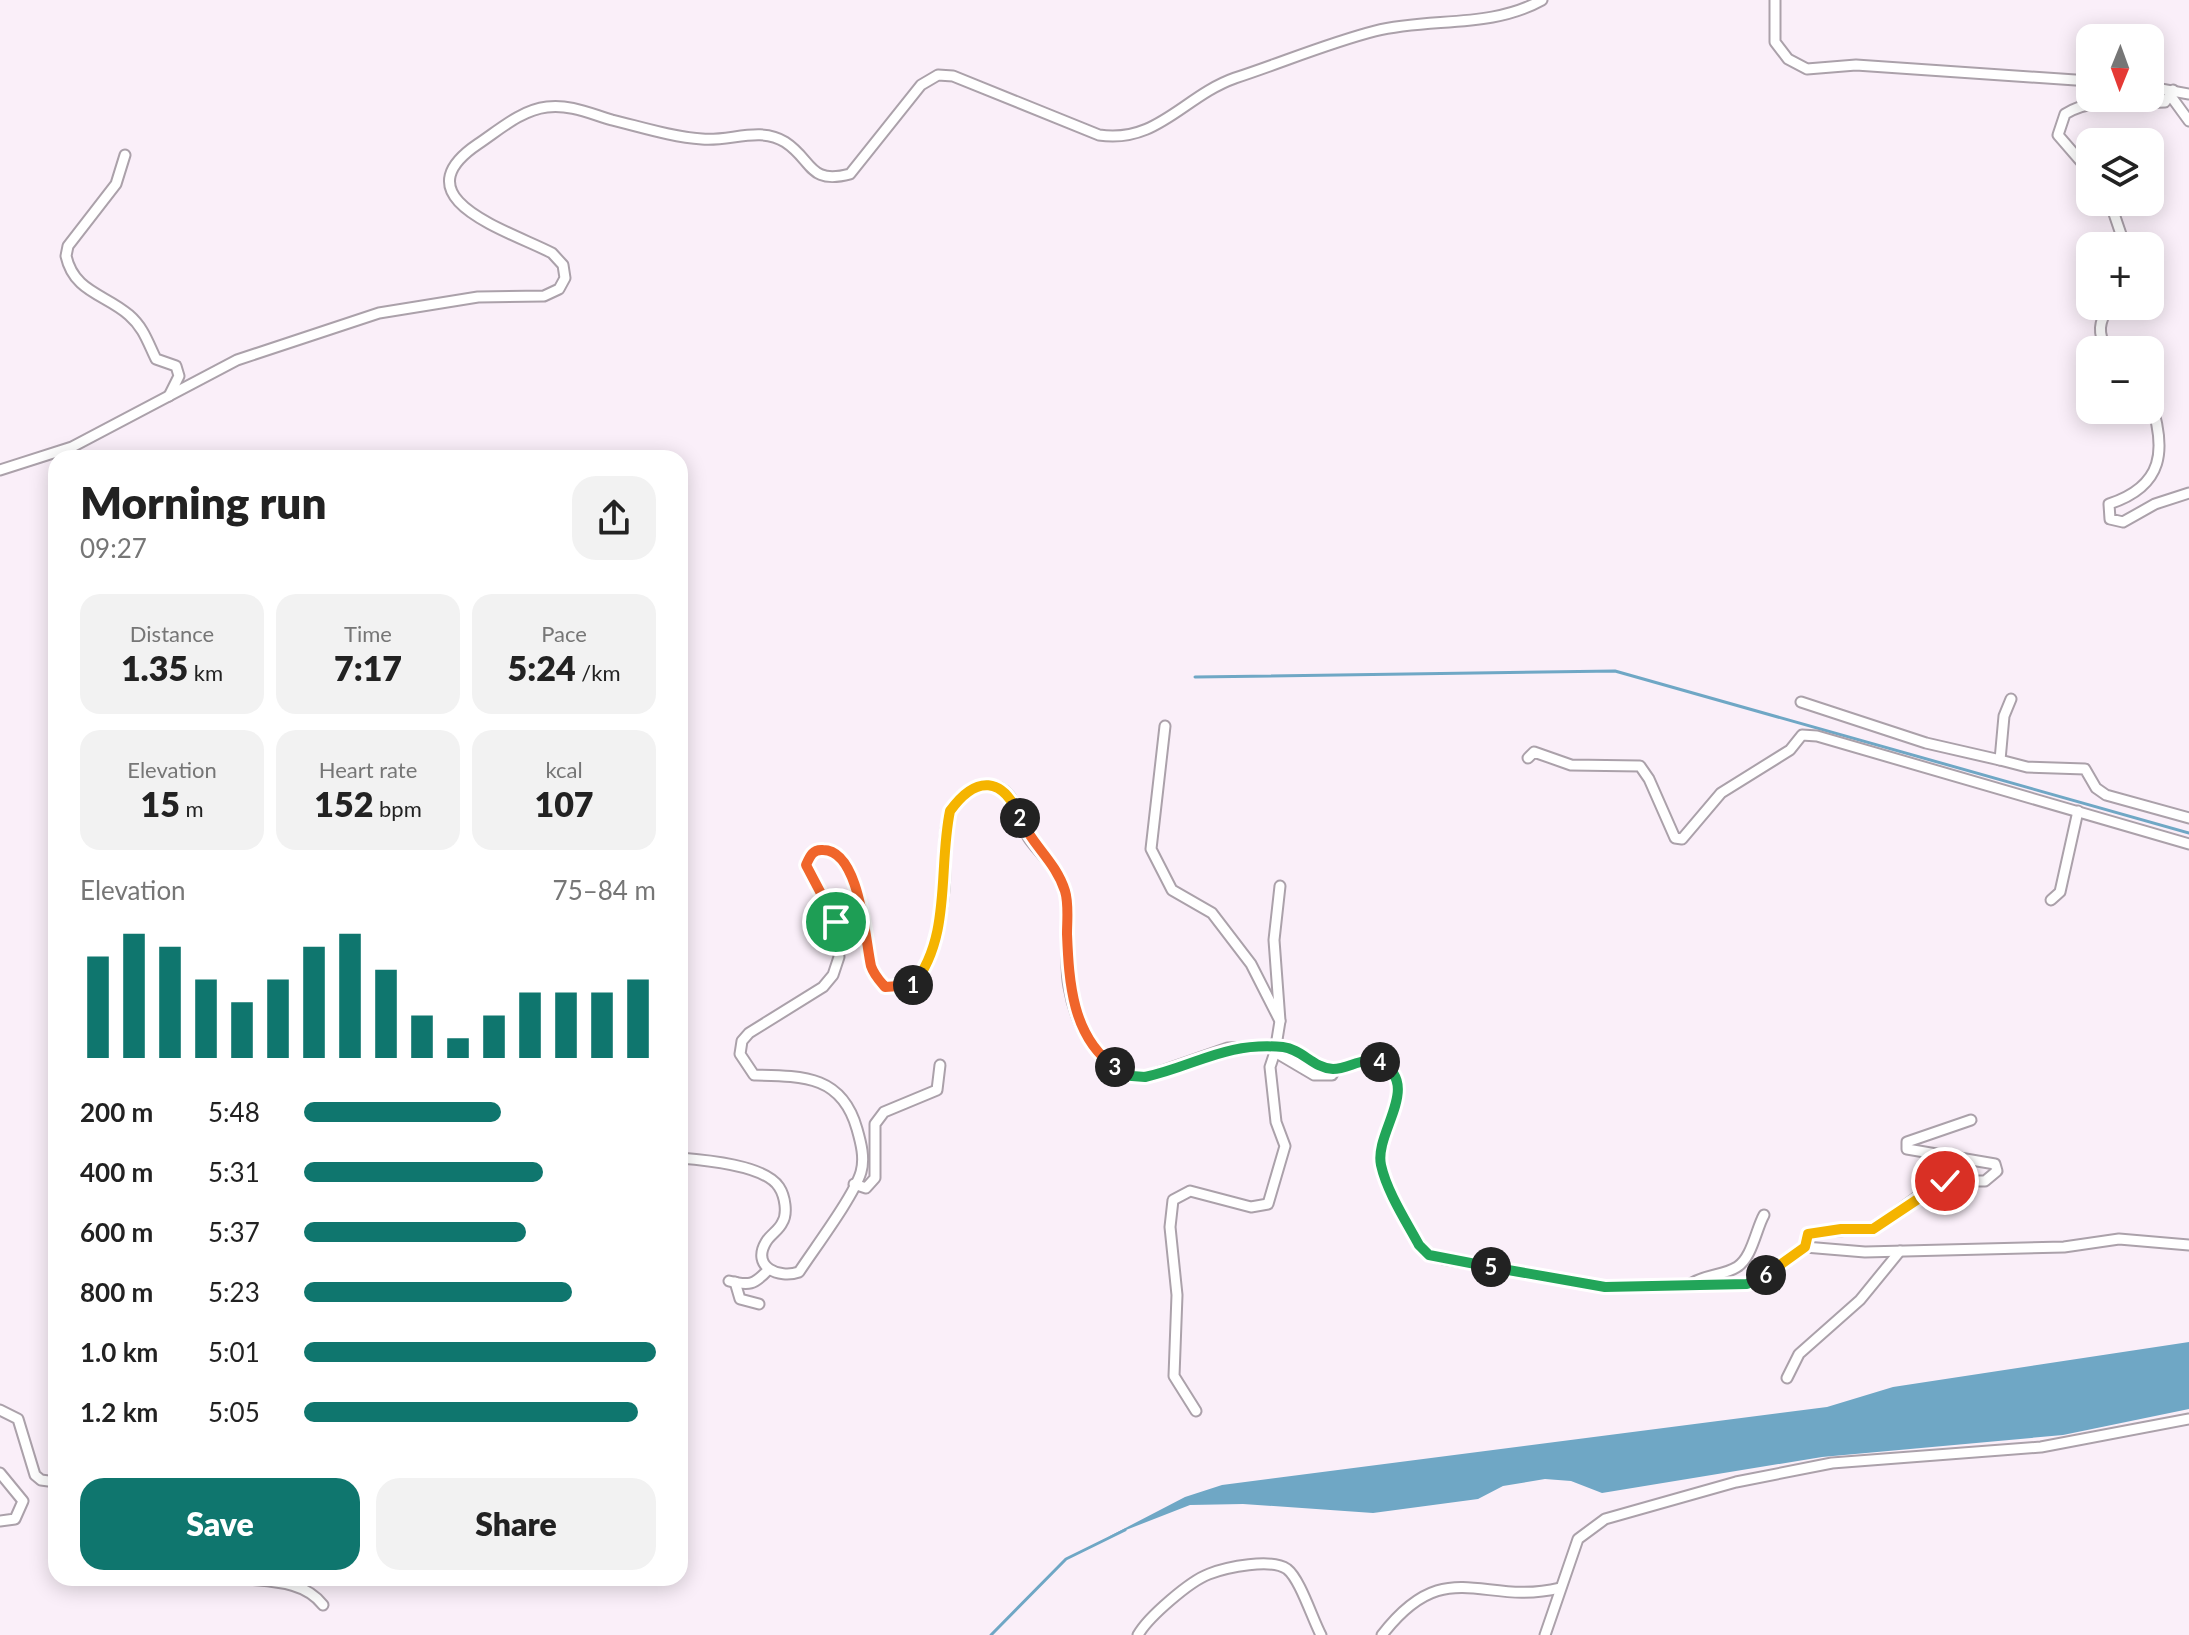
<!DOCTYPE html>
<html lang="en">
<head>
<meta charset="utf-8">
<style>
  :root { --surface:#fff; --page:#f2f2f2; --text:#222; --muted:#767676; --accent:#0f766e }
  body { margin:0; font-family:Lato,sans-serif; background:var(--page); color:var(--text); height:100vh; display:flex; flex-direction:column; font-size:30px; white-space:nowrap }
  * { box-sizing:border-box; margin:0 }
  p { font-size:26px; color:var(--muted) }
  .icon { flex:none; width:44px; height:44px; fill:none; stroke:currentColor; stroke-width:2; stroke-linecap:round; stroke-linejoin:round }
  .map { position:relative; flex:1; overflow:hidden }
  .drawer { position:absolute; left:48px; top:450px; width:640px; height:1136px; display:flex; flex-direction:column; background:var(--surface); border-radius:24px; box-shadow:0 4px 20px #0003 }
  .drawer>* { flex:none }
  .needle { width:52px; rotate:181deg }
  .buttons { position:absolute; left:2076px; top:24px; display:grid; gap:16px }
  .buttons a { display:grid; place-items:center; width:88px; height:88px; border-radius:16px; background:var(--surface); box-shadow:0 4px 20px #0003; font-size:40px }
  .pin { position:absolute; display:grid; place-items:center; width:68px; height:68px; color:#fff; margin:-34px; border:4px solid #fff; border-radius:50%; box-shadow:0 2px 8px #0007 }
  .km { position:absolute; width:40px; height:40px; margin:-20px; border-radius:50%; background:#222; color:#fff; font-size:22px; line-height:40px; text-align:center }
  .round { display:grid; place-items:center; flex:none; width:84px; height:84px; border-radius:24px; background:var(--page) }
  .overview { display:flex; align-items:center; justify-content:space-between; height:136px; padding:0 32px }
  h1 { font-size:44px; font-weight:800; line-height:60px }
  .figures { display:grid; grid-template-columns:repeat(3,1fr); gap:12px; height:136px; padding:8px 32px }
  .figures div { display:grid; align-content:center; border-radius:20px; background:var(--page); text-align:center }
  .figures b { font-size:34px; font-weight:800 }
  .figures small { font-size:22px; font-weight:400 }
  .figures p { font-size:22px }
  .chart { height:224px; padding:16px 32px }
  .chart p { display:flex; justify-content:space-between }
  .chart svg { width:100%; height:144px; margin-top:8px; stroke:var(--accent); stroke-width:6 }
  .button { display:flex; gap:16px; margin-top:auto; padding:16px 32px }
  .button a { flex:1; height:92px; border-radius:24px; background:var(--accent); color:#fff; font-size:32px; font-weight:800; line-height:92px; text-align:center }
  .button a+a { background:var(--page); color:var(--text) }
  ul { padding:0 32px; list-style:none; font-size:26px }
  li { display:grid; grid-template-columns:128px 96px 1fr; align-items:center; height:60px }
  li i { height:20px; border-radius:10px; background:var(--accent) }
  .map>svg:first-child { display:block }
</style>
</head>
<body>
<div class="map">
<svg width="2189" height="1635" viewBox="0 0 2189 1635">
  <rect width="100%" height="100%" fill="#faeff9"/>
  <polygon fill="#6fa7c5" points="2189,1342 2189,1409 2063,1435 1822,1457 1602,1493 1571,1481 1545,1479 1503,1486 1478,1499 1373,1513 1243,1504 1190,1505 1108,1537 1185,1497 1222,1485 1827,1407 1893,1387"/>
  <g fill="none" stroke-linecap="round" stroke-linejoin="round">
    <g stroke="#6fa7c5" stroke-width="3">
      <polyline points="1195,677 1615,671 2189,833"/>
      <polyline points="991,1635 1066,1559 1125,1530"/>
    </g>
    <g stroke="#aba1aa" stroke-width="13">
      <g id="minor">
        <polyline points="1775,0 1775,42 1788,59 1807,69 1856,65 2090,81"/>
        <polyline points="2150,87 2189,94"/>
        <polyline points="2170,95 2189,121"/>
        <path d="M125 155 116 184 68 246 66 256C74 292 105 294 129 315 144 328 148 343 156 359L176 366 179 376 169 396"/>
        <path d="M2090 172 2058 135 2065 114C2093 96 2133 104 2165 102L2173 90"/>
        <polyline points="2110,202 2125,246"/>
        <path d="M2107 350C2097 333 2099 322 2109 306"/>
        <path d="M2150 399C2167 450 2164 486 2109 504L2110 519 2123 522 2155 504 2189 493"/>
        <path d="M0 470 72 447 237 360 379 313 478 297 544 296 559 289 565 278 563 265 552 253C507 230 398 198 478 144 499 130 521 110 547 107 570 104 591 114 612 120 641 127 672 137 702 139 729 142 760 126 785 142 813 160 808 185 850 174L921 85 938 75 953 76 1099 135C1157 144 1184 96 1235 78 1281 63 1328 43 1375 31 1430 17 1490 29 1542 0"/>
        <polyline points="2011,699 2004,716 2000,760 2027,767 2085,769 2096,788 2106,795 2189,818"/>
        <polyline points="1801,702 1926,743 2000,760"/>
        <polyline points="1165,726 1151,849 1172,890 1212,913 1251,964 1280,1021 1275,1052 1314,1075 1332,1075 1335,1069"/>
        <polyline points="1528,758 1534,752 1571,765 1640,766 1649,779 1675,838 1682,839 1721,793 1790,750 1802,735 1817,736 2189,844"/>
        <polyline points="2051,900 2060,892 2078,811"/>
        <polyline points="1280,1021 1274,940 1280,886"/>
        <path d="M1282 1047C1302 1049 1315 1071 1336 1069 1348 1068 1361 1061 1374 1060 1428 1080 1374 1128 1381 1165 1387 1191 1406 1221 1419 1245L1429 1255 1443 1259 1605 1287 1747 1284 1773 1271 1805 1247 1865 1252 2064 1247 2119 1239 2189 1245"/>
        <path d="M680 1158C705 1160 765 1165 779 1187 785 1196 788 1214 782 1223 779 1230 770 1235 766 1242 751 1267 779 1279 799 1272 814 1249 854 1196 861 1172 865 1158 861 1143 857 1129 842 1076 805 1076 754 1075L740 1054 742 1041 749 1033 823 987 833 975 839 957 836 922 806 865C810 856 812 849 823 850 860 850 865 939 872 966 874 975 879 980 885 987H912C933 961 941 923 944 890 947 863 939 822 957 801 965 792 977 785 989 785 1017 786 1017 822 1030 840 1044 859 1062 871 1066 895 1072 925 1063 957 1069 987 1076 1027 1100 1074 1145 1077L1228 1048 1267 1046"/>
        <polyline points="854,1184 866,1188 875,1178 875,1124 884,1112 937,1090 940,1065"/>
        <polyline points="1805,1247 1808,1234 1815,1232 1873,1229 1931,1187 1945,1181 1985,1181 1997,1171 1995,1164 1907,1149 1907,1142 1971,1120"/>
        <path d="M729 1281C749 1286 754 1285 768 1270"/>
        <polyline points="735,1282 740,1299 759,1304"/>
        <path d="M1689 1285C1704 1274 1723 1276 1737 1267 1752 1258 1756 1229 1764 1215"/>
        <polyline points="1787,1378 1799,1354 1860,1300 1900,1251"/>
        <polyline points="0,1410 18,1419 35,1475 41,1480 56,1482"/>
        <polyline points="1196,1411 1174,1376 1177,1295 1170,1227 1173,1200 1190,1191 1251,1207 1268,1204 1285,1146 1276,1122 1270,1067 1275,1052"/>
        <polyline points="0,1473 23,1501 15,1519 0,1521"/>
        <path d="M238 1578C267 1582 303 1579 323 1605"/>
        <path d="M1138 1635C1148 1617 1190 1581 1209 1574 1227 1567 1271 1558 1287 1569 1300 1579 1312 1618 1321 1635"/>
        <path d="M1382 1635C1446 1552 1482 1607 1560 1588"/>
        <polyline points="1545,1635 1578,1539 1605,1519 1736,1482 1832,1463 2041,1447 2189,1419"/>
      </g>
    </g>
    <use href="#minor" stroke="#fff" stroke-width="9"/>
    <g stroke="#aba1aa" stroke-width="13" stroke-linecap="butt">
      <polyline id="minor-bridge" points="1267,1046 1282,1047"/>
    </g>
    <use href="#minor-bridge" stroke="#fff" stroke-width="9"/>
  </g>
  <g fill="none" stroke-linecap="round" stroke-linejoin="round">
    <g stroke="#fff" stroke-width="16">
      <path id="split-1" d="M836 922 806 865C810 856 813 849 823 850 860 850 865 939 871 966 874 975 879 980 885 987L913 985"/>
    </g>
    <g stroke="#fff" stroke-width="16">
      <path id="split-2" d="M913 985C952 937 938 868 950 811 976 775 1003 776 1020 818"/>
    </g>
    <g stroke="#fff" stroke-width="16">
      <path id="split-3" d="M1020 818C1032 845 1056 862 1065 891 1069 904 1067 920 1067 934 1069 982 1072 1037 1115 1067"/>
    </g>
    <g stroke="#fff" stroke-width="16">
      <path id="split-4" d="M1115 1067 1132 1076 1145 1077C1198 1065 1224 1042 1283 1047 1302 1049 1313 1068 1333 1069 1349 1069 1363 1056 1380 1062"/>
    </g>
    <g stroke="#fff" stroke-width="16">
      <path id="split-5" d="M1380 1062C1423 1085 1374 1132 1381 1165 1387 1192 1406 1221 1419 1245L1429 1255 1491 1267"/>
    </g>
    <g stroke="#fff" stroke-width="16">
      <polyline id="split-6" points="1491,1267 1605,1287 1747,1284 1766,1275"/>
    </g>
    <g stroke="#fff" stroke-width="16">
      <polyline id="split-7" points="1766,1275 1805,1247 1808,1234 1841,1229 1873,1229 1945,1181"/>
    </g>
    <use href="#split-1" stroke="#f0652b" stroke-width="10"/>
    <use href="#split-2" stroke="#f5b400" stroke-width="10"/>
    <use href="#split-3" stroke="#f0652b" stroke-width="10"/>
    <use href="#split-4" stroke="#22a559" stroke-width="10"/>
    <use href="#split-5" stroke="#22a559" stroke-width="10"/>
    <use href="#split-6" stroke="#22a559" stroke-width="10"/>
    <use href="#split-7" stroke="#f5b400" stroke-width="10"/>
  </g>
</svg>
<div class="buttons">
<a><svg class="needle" viewBox="-14 -14 28 28"><path d="M0-13l5 13h-10z" fill="#e53935"/><path d="M0 13l5-13h-10z" fill="#767676"/></svg></a>
<a><svg class="icon" aria-label="layers" viewBox="0 0 24 24"><path d="M12 4l9 5-9 5-9-5zM3 14l9 5 9-5"/></svg></a>
<a>+</a>
<a>−</a>
</div>
<div class="pin" style="left:836px;top:922px;background:#1e9e55"><svg class="icon" aria-label="arrive" viewBox="0 0 24 24"><path d="M6 21V4h12l-3 4 3 4H6"/></svg></div>
<div class="pin" style="left:1945px;top:1181px;background:#d93025"><svg class="icon" aria-label="check" viewBox="0 0 24 24"><path d="M5 12l5 5 9-10"/></svg></div>
<b class="km" style="left:913px;top:985px">1</b>
<b class="km" style="left:1020px;top:818px">2</b>
<b class="km" style="left:1115px;top:1067px">3</b>
<b class="km" style="left:1380px;top:1062px">4</b>
<b class="km" style="left:1491px;top:1267px">5</b>
<b class="km" style="left:1766px;top:1275px">6</b>
<section class="drawer">
<div class="overview"><div><h1>Morning run</h1><p>09:27</p></div><a class="round"><svg class="icon" aria-label="share" viewBox="0 0 24 24"><path d="M12 15V3M7 8l5-5 5 5M5 13v7h14v-7"/></svg></a></div>
<div class="figures">
<div><p>Distance</p><b>1.35<small> km</small></b></div>
<div><p>Time</p><b>7:17</b></div>
<div><p>Pace</p><b>5:24<small> /km</small></b></div>
</div>
<div class="figures">
<div><p>Elevation</p><b>15<small> m</small></b></div>
<div><p>Heart rate</p><b>152<small> bpm</small></b></div>
<div><p>kcal</p><b>107</b></div>
</div>
<div class="chart"><p><span>Elevation</span>75–84 m</p>
<svg viewBox="0 0 160 44" preserveAspectRatio="none"><path d="M5 44V13M15 44V6M25 44V10M35 44V20M45 44V27M55 44V20M65 44V10M75 44V6M85 44V17M95 44V31M105 44V38M115 44V31M125 44V24M135 44V24M145 44V24M155 44V20"/></svg>
</div>
<ul>
<li><b>200 m</b>5:48<i style="width:56%"></i></li>
<li><b>400 m</b>5:31<i style="width:68%"></i></li>
<li><b>600 m</b>5:37<i style="width:63%"></i></li>
<li><b>800 m</b>5:23<i style="width:76%"></i></li>
<li><b>1.0 km</b>5:01<i style="width:100%"></i></li>
<li><b>1.2 km</b>5:05<i style="width:95%"></i></li>
</ul>
<div class="button"><a>Save</a><a>Share</a></div>
</section>
</div>
</body>
</html>
